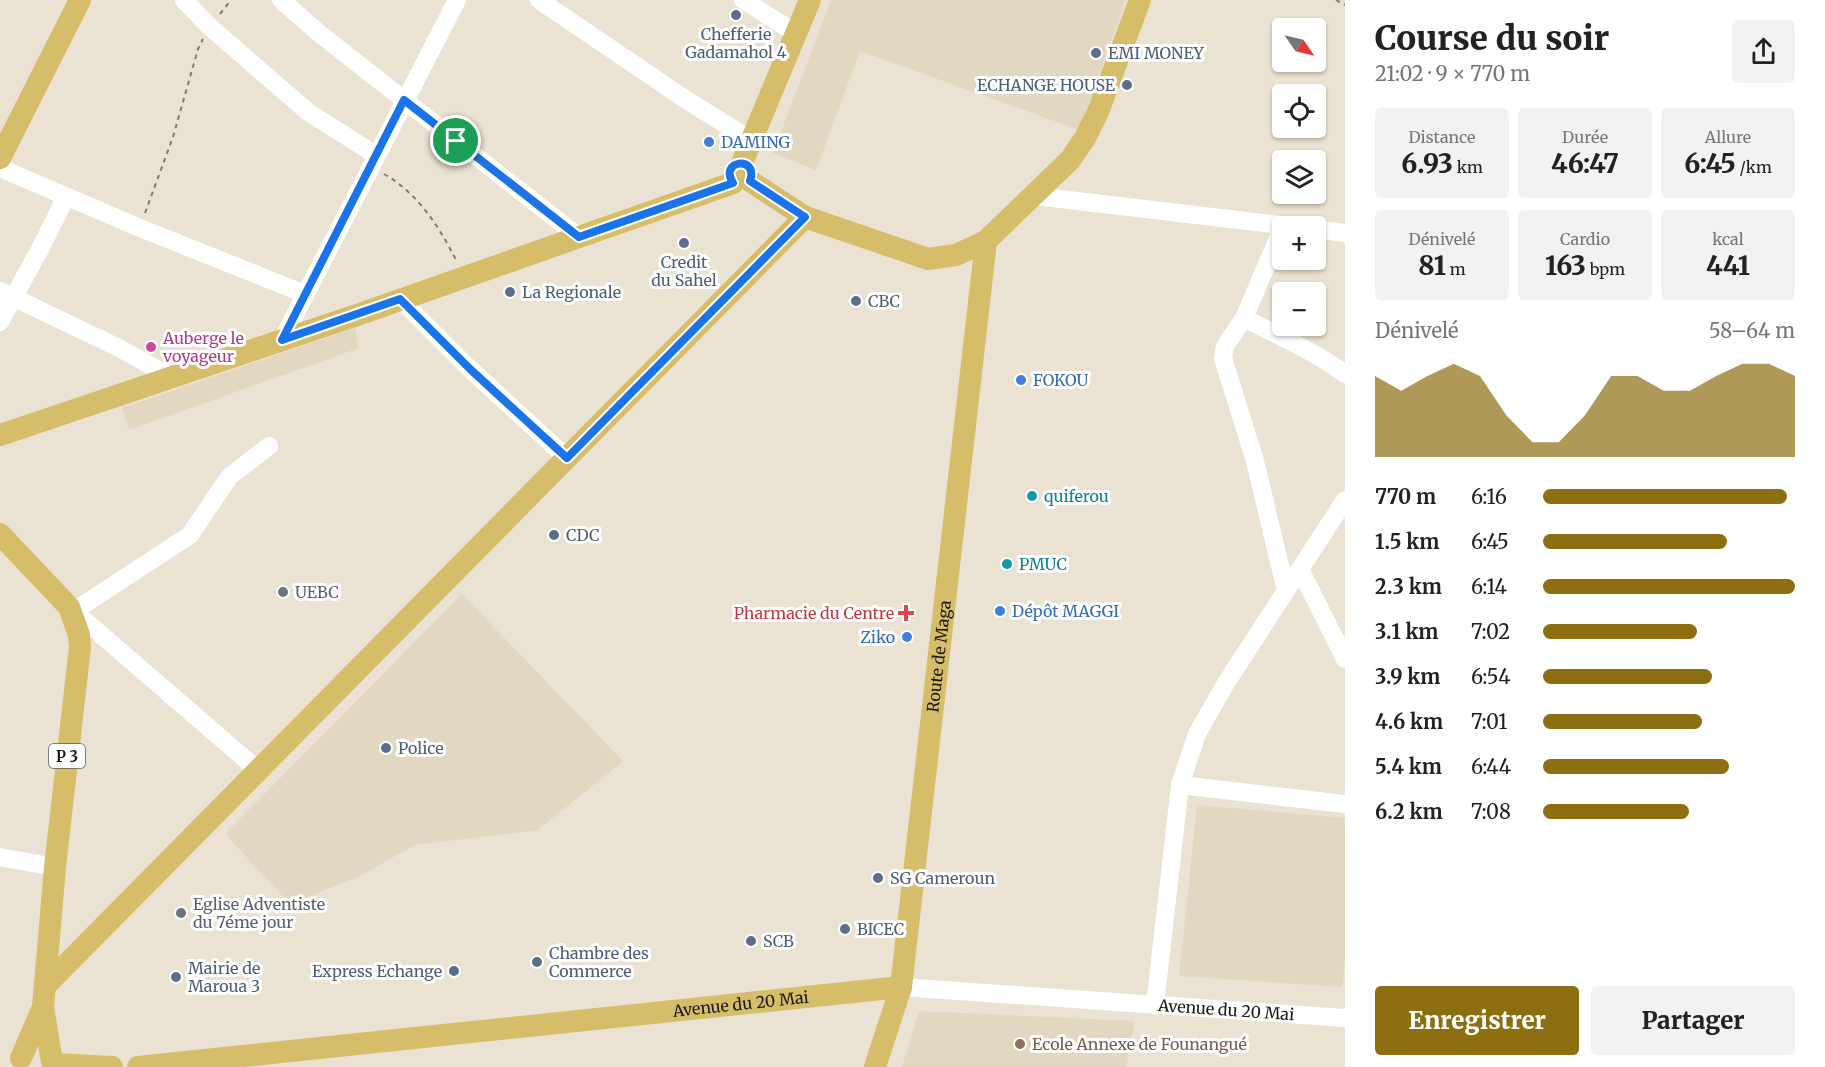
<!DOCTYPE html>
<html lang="fr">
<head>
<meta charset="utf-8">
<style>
  :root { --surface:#fff; --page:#f2f2f2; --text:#222; --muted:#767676; --accent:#8d6f12 }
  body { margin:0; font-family:Merriweather,serif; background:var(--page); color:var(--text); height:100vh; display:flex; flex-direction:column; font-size:22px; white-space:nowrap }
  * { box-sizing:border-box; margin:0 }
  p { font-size:20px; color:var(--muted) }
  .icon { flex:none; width:33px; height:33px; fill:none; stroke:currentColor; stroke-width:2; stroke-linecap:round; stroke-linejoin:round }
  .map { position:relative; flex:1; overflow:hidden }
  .sheet { display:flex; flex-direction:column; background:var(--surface); width:480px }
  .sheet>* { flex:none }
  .needle { width:39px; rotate:124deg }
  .fabs { position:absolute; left:1272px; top:18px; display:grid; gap:12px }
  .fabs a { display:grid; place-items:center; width:54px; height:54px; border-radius:6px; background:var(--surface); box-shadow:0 2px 4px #0004; font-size:30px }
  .pin { position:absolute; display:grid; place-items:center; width:51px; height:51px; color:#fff; margin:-26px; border:3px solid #fff; border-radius:50%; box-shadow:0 2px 6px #0007 }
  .round { display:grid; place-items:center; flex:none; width:63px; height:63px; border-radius:6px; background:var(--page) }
  .head { display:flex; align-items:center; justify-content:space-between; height:102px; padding:0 30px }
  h1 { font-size:33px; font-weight:800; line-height:45px }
  .metrics { display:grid; grid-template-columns:repeat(3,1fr); gap:9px; height:102px; padding:6px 30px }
  .metrics div { display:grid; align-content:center; border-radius:6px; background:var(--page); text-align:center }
  .metrics b { font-size:26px; font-weight:800 }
  .metrics small { font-size:16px; font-weight:400 }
  .metrics p { font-size:16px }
  .chart { height:168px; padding:12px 30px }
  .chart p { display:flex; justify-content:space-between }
  .chart svg { width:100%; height:108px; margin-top:6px; fill:var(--accent); opacity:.7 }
  .button { display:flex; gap:12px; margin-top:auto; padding:12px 30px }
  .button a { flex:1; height:69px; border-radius:6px; background:var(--accent); color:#fff; font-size:24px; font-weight:800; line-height:69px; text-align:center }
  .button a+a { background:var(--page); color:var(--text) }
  ul { padding:0 30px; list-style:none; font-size:20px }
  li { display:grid; grid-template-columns:96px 72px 1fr; align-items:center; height:45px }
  li i { height:15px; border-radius:8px; background:var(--accent) }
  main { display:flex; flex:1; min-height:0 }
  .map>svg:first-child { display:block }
</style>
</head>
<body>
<main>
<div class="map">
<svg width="1345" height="1067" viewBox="0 0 1345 1067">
  <rect width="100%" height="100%" fill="#eae3d3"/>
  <g fill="#e2d8c1">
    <polygon points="831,0 1126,0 1079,130 860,51 816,170 773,153"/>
    <polygon points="355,328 359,348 129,430 122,408"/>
    <polygon points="462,594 623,761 538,830 415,845 358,877 290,904 225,834"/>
    <polygon points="1197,805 1345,818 1345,964 1342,987 1179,976"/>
    <polygon points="919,1011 1135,1021 1126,1067 902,1067"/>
  </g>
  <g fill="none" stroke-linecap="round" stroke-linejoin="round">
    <g stroke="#7f7a6f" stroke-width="2" stroke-dasharray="4.5 4.5" stroke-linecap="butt">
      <polyline points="1336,0 1345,5"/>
      <polyline points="220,14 231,0"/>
      <path d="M384 174C418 193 440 228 457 262"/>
      <polyline points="145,213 173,137 198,49 203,39"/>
    </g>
    <g stroke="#fff" stroke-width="18">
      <polyline points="184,0 210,27 308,112 376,155"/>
      <polyline points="281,0 320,34 579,237"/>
      <polyline points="539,0 688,101 751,140"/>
      <polyline points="743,0 797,34"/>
      <polyline points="0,168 140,228 305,294"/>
      <polyline points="1035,196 1289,226"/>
      <polyline points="1282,229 1244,318 1225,346 1223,358 1255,461 1286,591"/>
      <polyline points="1316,229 1345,233"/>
      <polyline points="0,291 119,348 173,378"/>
      <polyline points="400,299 470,369 567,458"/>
      <path d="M1244 318C1278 336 1315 351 1345 374"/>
      <polyline points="0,322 40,249 66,197"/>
      <polyline points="282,340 457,0"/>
      <polyline points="1300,569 1345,659"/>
      <polyline points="69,607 259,771"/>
      <polyline points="74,611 190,535 229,477 269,446"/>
      <polyline points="1180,785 1345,804"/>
      <polyline points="0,857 55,867"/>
      <path id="s1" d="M901 987 1345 1018"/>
      <polyline points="1155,1005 1180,785 1197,734 1226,683 1345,500"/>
    </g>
    <g stroke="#d6bd6a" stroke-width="22">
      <polyline points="0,158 80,0"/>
      <polyline points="742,163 810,0"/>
      <polyline points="750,181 805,217 928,259 956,255 986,241 1070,160 1085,138 1098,112 1140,0"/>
      <polyline points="0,435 357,315 733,183"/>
      <polyline points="0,534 69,607 79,635 80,647 55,867 43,1007 21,1058"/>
      <polyline points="45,986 805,217"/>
      <polyline points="43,1007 52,1062"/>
      <polyline points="54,1064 112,1067"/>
      <path id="s2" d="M138 1067 901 987"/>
      <path id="s3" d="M875 1067 901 987 986 241"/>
    </g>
  </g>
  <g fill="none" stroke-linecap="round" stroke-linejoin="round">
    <g stroke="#fff" stroke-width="12">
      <path id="route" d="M404 100 579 237 733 183C718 160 759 155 750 181L805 217 567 458 470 369 400 299 282 340Z"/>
    </g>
    <use href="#route" stroke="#1a73e8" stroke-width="8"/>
  </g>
  <g fill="#5c6f8a" stroke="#fff" stroke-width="2">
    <circle cx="736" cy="15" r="6"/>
    <circle cx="1096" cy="53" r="6"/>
    <circle cx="1127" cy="85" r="6"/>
    <circle cx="684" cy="243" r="6"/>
    <circle cx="510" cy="292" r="6"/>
    <circle cx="856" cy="301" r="6"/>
    <circle cx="554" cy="535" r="6"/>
    <circle cx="386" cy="748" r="6"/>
    <circle cx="878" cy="878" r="6"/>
    <circle cx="845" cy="929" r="6"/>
    <circle cx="751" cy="941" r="6"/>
    <circle cx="537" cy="962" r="6"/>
    <circle cx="454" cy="971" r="6"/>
    <circle cx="176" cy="977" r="6"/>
  </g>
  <g fill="#3f7fe0" stroke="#fff" stroke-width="2">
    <circle cx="709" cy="142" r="6"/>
    <circle cx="1021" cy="380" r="6"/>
    <circle cx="1000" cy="611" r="6"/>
    <circle cx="907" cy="637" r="6"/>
  </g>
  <circle fill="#d1479c" stroke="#fff" stroke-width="2" cx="151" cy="347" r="6"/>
  <g fill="#0f9aa8" stroke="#fff" stroke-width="2">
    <circle cx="1032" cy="496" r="6"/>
    <circle cx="1007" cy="564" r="6"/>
  </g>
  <g fill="#6b7280" stroke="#fff" stroke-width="2">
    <circle cx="283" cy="592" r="6"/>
    <circle cx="181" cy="913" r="6"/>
  </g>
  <path fill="#e0444e" stroke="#fff" stroke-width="2" d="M903 604h6v6h6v6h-6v6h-6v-6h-6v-6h6z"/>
  <circle fill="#8d6e63" stroke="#fff" stroke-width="2" cx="1020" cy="1044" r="6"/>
  <g text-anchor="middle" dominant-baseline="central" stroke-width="6" stroke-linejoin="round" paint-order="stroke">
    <rect fill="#fff" stroke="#5f5d59" stroke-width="1.5" x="49" y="744" width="36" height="24" rx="4.5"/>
    <g font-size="15" font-weight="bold" fill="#1a1812">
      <text x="67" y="756">P 3</text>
    </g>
    <g font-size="16" fill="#4e5e75" stroke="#fff" text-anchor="start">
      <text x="736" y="34" text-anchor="middle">Chefferie<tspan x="736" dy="18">Gadamahol 4</tspan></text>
      <text x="1108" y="53">EMI MONEY</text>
      <text x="1115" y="85" text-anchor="end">ECHANGE HOUSE</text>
      <text x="684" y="262" text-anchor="middle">Credit<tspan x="684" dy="18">du Sahel</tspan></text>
      <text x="522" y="292">La Regionale</text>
      <text x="868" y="301">CBC</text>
      <text x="566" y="535">CDC</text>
      <text x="398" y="748">Police</text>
      <text x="890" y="878">SG Cameroun</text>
      <text x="857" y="929">BICEC</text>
      <text x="763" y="941">SCB</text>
      <text x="549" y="953">Chambre des<tspan x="549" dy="18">Commerce</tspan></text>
      <text x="188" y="968">Mairie de<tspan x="188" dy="18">Maroua 3</tspan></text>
      <text x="442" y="971" text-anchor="end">Express Echange</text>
    </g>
    <g font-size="16" fill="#366cbe" stroke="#fff" text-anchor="start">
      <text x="721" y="142">DAMING</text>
      <text x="1033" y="380">FOKOU</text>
      <text x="1012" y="611">Dépôt MAGGI</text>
      <text x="895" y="637" text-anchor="end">Ziko</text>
    </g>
    <g font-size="16" fill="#b23c85" stroke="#fff" text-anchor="start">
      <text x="163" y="338">Auberge le<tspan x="163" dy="18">voyageur</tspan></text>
    </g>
    <g font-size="16" fill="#0d838f" stroke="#fff" text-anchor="start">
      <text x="1044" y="496">quiferou</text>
      <text x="1019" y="564">PMUC</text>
    </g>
    <g font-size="16" fill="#5b616d" stroke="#fff" text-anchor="start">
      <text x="295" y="592">UEBC</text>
      <text x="193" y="904">Eglise Adventiste<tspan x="193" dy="18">du 7éme jour</tspan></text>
    </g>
    <g font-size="16" fill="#be3a42" stroke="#fff" text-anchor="end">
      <text x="894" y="613">Pharmacie du Centre</text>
    </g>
    <g font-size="16" fill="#1a1812" stroke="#fff">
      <text stroke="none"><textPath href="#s3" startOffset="417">Route de Maga</textPath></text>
      <text stroke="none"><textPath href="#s2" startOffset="606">Avenue du 20 Mai</textPath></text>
      <text stroke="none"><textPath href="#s1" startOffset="326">Avenue du 20 Mai</textPath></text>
    </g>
    <g font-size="16" fill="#785e54" stroke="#fff" text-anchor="start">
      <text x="1032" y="1044">Ecole Annexe de Founangué</text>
    </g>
  </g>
</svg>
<div class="fabs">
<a><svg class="needle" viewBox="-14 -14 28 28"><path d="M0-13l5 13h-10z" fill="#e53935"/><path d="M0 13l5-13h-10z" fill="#767676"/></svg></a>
<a><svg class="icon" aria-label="locate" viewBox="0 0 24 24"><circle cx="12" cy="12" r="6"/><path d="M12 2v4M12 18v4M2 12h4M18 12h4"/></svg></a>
<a><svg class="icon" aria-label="layers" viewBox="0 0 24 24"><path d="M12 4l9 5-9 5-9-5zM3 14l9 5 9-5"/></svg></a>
<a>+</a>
<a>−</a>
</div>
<div class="pin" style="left:456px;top:141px;background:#1e9e55"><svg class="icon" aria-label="arrive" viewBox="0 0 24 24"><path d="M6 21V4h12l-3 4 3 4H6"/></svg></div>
</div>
<section class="sheet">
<div class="head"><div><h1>Course du soir</h1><p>21:02 · 9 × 770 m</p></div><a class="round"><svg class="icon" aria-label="share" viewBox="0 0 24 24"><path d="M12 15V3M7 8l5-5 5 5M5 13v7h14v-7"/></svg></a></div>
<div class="metrics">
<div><p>Distance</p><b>6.93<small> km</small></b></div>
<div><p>Durée</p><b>46:47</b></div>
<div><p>Allure</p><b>6:45<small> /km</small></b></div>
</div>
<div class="metrics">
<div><p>Dénivelé</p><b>81<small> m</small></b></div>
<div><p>Cardio</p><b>163<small> bpm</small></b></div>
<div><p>kcal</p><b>441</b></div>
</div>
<div class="chart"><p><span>Dénivelé</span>58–64 m</p>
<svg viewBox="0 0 160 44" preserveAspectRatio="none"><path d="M0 44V11L10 17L20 11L30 6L40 11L50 27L60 38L70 38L80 27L90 11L100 11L110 17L120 17L130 11L140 6L150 6L160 11V44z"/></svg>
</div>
<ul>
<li><b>770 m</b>6:16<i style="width:97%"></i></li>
<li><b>1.5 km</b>6:45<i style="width:73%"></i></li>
<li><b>2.3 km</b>6:14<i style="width:100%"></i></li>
<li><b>3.1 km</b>7:02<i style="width:61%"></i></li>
<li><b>3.9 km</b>6:54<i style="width:67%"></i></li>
<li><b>4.6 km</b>7:01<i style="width:63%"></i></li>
<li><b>5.4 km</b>6:44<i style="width:74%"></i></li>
<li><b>6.2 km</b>7:08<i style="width:58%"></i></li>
</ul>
<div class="button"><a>Enregistrer</a><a>Partager</a></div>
</section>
</main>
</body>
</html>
